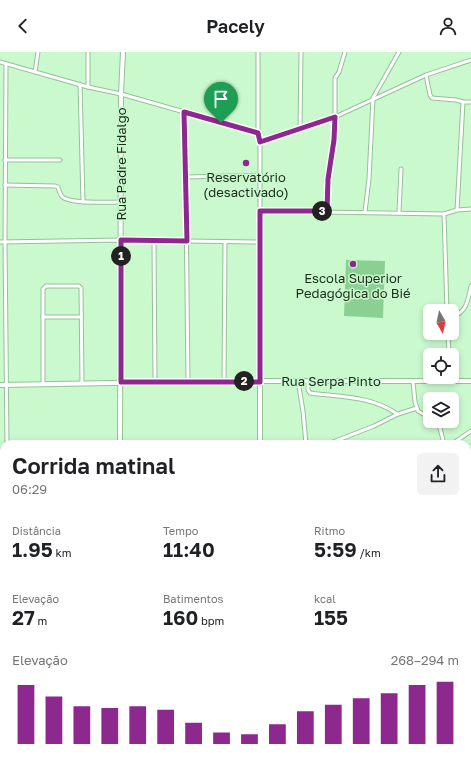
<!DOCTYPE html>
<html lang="pt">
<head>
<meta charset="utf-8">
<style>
  :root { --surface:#fff; --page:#f2f2f2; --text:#202124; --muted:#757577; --accent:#8d288e }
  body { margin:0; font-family:"Golos Text",sans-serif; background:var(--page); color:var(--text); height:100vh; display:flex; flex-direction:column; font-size:15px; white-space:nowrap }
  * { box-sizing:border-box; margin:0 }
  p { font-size:13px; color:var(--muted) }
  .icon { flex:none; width:22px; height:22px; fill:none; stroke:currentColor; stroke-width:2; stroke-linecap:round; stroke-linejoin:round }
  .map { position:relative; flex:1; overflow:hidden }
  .drawer { position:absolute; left:0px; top:388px; width:471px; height:324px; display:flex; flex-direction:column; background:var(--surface); border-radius:12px 12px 0 0; box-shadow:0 2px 6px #0003 }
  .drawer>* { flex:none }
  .needle { width:26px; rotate:171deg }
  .controls { position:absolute; left:423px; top:252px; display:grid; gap:8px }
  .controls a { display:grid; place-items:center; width:36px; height:36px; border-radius:6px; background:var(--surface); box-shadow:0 2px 6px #0003; font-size:20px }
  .pin { position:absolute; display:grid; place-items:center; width:34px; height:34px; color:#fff; margin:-41px -17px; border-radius:50% 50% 50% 0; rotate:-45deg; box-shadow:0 0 4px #0007 }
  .pin .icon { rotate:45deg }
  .km { position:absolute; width:20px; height:20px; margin:-10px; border-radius:50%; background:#222; color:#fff; font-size:11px; line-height:20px; text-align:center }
  .round { display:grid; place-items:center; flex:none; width:42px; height:42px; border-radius:6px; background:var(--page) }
  .headline { display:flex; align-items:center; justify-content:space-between; height:68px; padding:0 12px }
  h1 { font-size:22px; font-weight:600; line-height:30px }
  .figures { display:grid; grid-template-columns:repeat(3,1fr); gap:6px; height:68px; padding:4px 12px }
  .figures div { display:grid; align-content:center }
  .figures b { font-size:20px; font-weight:600 }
  .figures small { font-size:11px; font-weight:400 }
  .figures p { font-size:11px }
  .chart { height:112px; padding:8px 12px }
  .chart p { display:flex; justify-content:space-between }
  .chart svg { width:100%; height:72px; margin-top:4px; stroke:var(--accent); stroke-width:6 }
  header { display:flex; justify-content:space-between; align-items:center; height:52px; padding:0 12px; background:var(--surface); font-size:18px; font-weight:600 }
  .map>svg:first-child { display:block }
</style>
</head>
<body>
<header><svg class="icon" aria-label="back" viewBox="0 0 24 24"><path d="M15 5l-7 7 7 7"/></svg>Pacely<svg class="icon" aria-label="person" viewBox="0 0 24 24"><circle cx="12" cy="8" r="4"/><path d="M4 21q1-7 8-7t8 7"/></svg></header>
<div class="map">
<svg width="471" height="712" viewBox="0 0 471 712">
  <rect width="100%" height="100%" fill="#caf9ce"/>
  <polygon fill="#89d092" points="346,208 385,209 383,266 344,264"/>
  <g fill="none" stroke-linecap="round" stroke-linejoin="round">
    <g stroke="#94c198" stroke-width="5">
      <g id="street">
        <polyline points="88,0 88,35"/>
        <polyline points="258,0 258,81 260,90"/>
        <polyline points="0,10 88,35 121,42 258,81"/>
        <polyline points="6,12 5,190 7,392"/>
        <polyline points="35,20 38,0"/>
        <polyline points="426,23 430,43 432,46 456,48 463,50 471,50"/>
        <polyline points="80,32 83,150"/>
        <polyline points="185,60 188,329"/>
        <polyline points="300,78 301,0"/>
        <polyline points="5,108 60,108"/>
        <polyline points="185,125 261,123"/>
        <path d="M5 133 55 134 58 135C59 138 60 144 64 146 75 152 107 150 121 150"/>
        <polyline points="457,158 463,50"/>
        <polyline points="261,159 444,162 457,158 471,157"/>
        <polyline points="327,159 328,127 335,80 335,26 339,20 345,0"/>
        <polyline points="365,160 369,127 373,46 399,0"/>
        <polyline points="399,160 401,117"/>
        <polyline points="444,162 447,259"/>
        <polyline points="154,189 155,330"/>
        <polyline points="0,190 121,188 260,190"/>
        <polyline points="43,265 81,265"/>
        <path d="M452 265C467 260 468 248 471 234"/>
        <polyline points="448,281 449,303"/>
        <polyline points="224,329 225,190"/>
        <polyline points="260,329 260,90 335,65 426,23 471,8"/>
        <polyline points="298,329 303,359 306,392"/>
        <path d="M308 329V338L310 341C340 345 372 344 397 362"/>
        <polyline points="413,330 415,350 418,359 430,366"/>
        <polyline points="43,332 43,237 46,234 79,234 81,236 82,331"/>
        <polyline points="434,369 440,376 444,392"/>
        <polyline points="328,392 374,374 398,362 417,356"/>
        <polyline points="452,392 471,379"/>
        <polyline points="467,400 471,402"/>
        <polyline points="467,411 471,425"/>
        <polyline points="0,464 4,464"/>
        <polyline points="467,468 471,469"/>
        <polyline points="467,503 471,504"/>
        <polyline points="467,535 471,536"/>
        <polyline points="0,563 4,560"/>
        <polyline points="467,566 471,566"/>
        <polyline points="467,591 471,591"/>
        <polyline points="467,614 471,615"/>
        <polyline points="0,620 4,624"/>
        <polyline points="0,656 4,656"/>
        <polyline points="467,660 471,659"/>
        <polyline points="467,662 471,663"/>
        <polyline points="0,704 4,703"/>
        <polyline points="8,708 9,712"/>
        <polyline points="62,708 62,712"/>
        <polyline points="296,708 296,712"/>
        <path d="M85 712C108 709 130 709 153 709 166 709 189 706 200 712"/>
        <polyline points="233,712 233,708"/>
        <polyline points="321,712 321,708"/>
        <polyline points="348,712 349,708"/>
      </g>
    </g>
    <g stroke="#94c198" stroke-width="6">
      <g id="secondary">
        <polyline points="0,333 224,329 471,329"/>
        <polyline points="120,392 121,42 123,0"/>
        <polyline points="260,392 260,330"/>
        <polyline points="156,708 156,712"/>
        <polyline points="118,712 118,708"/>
      </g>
    </g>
    <use href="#street" stroke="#fff" stroke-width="3"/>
    <use href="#secondary" stroke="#fff" stroke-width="4"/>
  </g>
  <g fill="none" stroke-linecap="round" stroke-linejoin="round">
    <g stroke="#fff" stroke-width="8">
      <polygon id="route" points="184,60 258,81 260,90 335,65 334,88 328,127 327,159 260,159 260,330 121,330 121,188 187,189"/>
    </g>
    <use href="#route" stroke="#8d288e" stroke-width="5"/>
  </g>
  <g fill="#8d288e" stroke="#caf9ce" stroke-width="1.5">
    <circle cx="246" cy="111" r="4"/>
    <circle cx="353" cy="212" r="4"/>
  </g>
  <g text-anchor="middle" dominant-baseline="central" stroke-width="3" stroke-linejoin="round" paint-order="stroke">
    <g font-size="13" fill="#1a2c1c" stroke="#caf9ce">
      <text transform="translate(121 112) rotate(-90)">Rua Padre Fidalgo</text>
      <text x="331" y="329">Rua Serpa Pinto</text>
    </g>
    <g font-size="13" fill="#1a2c1c" stroke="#caf9ce">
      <text x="246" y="125">Reservatório<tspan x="246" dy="15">(desactivado)</tspan></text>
      <text x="353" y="226">Escola Superior<tspan x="353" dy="15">Pedagógica do Bié</tspan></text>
    </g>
  </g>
</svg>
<div class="controls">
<a><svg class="needle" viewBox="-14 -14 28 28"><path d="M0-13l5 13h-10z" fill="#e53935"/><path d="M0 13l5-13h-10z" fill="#757577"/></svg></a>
<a><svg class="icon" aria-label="locate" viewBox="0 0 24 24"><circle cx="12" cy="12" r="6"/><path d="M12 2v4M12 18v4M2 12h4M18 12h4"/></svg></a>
<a><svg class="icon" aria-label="layers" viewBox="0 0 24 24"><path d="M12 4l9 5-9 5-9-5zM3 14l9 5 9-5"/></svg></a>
</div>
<div class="pin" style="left:221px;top:71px;background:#1e9e55"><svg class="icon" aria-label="arrive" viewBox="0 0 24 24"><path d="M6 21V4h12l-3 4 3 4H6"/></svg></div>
<b class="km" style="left:121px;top:204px">1</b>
<b class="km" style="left:244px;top:329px">2</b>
<b class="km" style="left:322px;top:159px">3</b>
<section class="drawer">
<div class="headline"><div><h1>Corrida matinal</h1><p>06:29</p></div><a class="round"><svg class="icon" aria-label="share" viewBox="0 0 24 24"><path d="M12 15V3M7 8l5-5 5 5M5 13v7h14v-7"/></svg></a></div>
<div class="figures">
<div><p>Distância</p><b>1.95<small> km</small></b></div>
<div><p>Tempo</p><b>11:40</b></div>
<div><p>Ritmo</p><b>5:59<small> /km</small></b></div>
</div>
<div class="figures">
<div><p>Elevação</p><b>27<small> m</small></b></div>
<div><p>Batimentos</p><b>160<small> bpm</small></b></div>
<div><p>kcal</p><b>155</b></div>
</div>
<div class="chart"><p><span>Elevação</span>268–294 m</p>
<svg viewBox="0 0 160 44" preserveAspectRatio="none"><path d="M5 44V8M15 44V15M25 44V21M35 44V22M45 44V21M55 44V23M65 44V31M75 44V37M85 44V38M95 44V32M105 44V24M115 44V20M125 44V16M135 44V13M145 44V8M155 44V6"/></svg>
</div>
</section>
</div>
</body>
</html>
